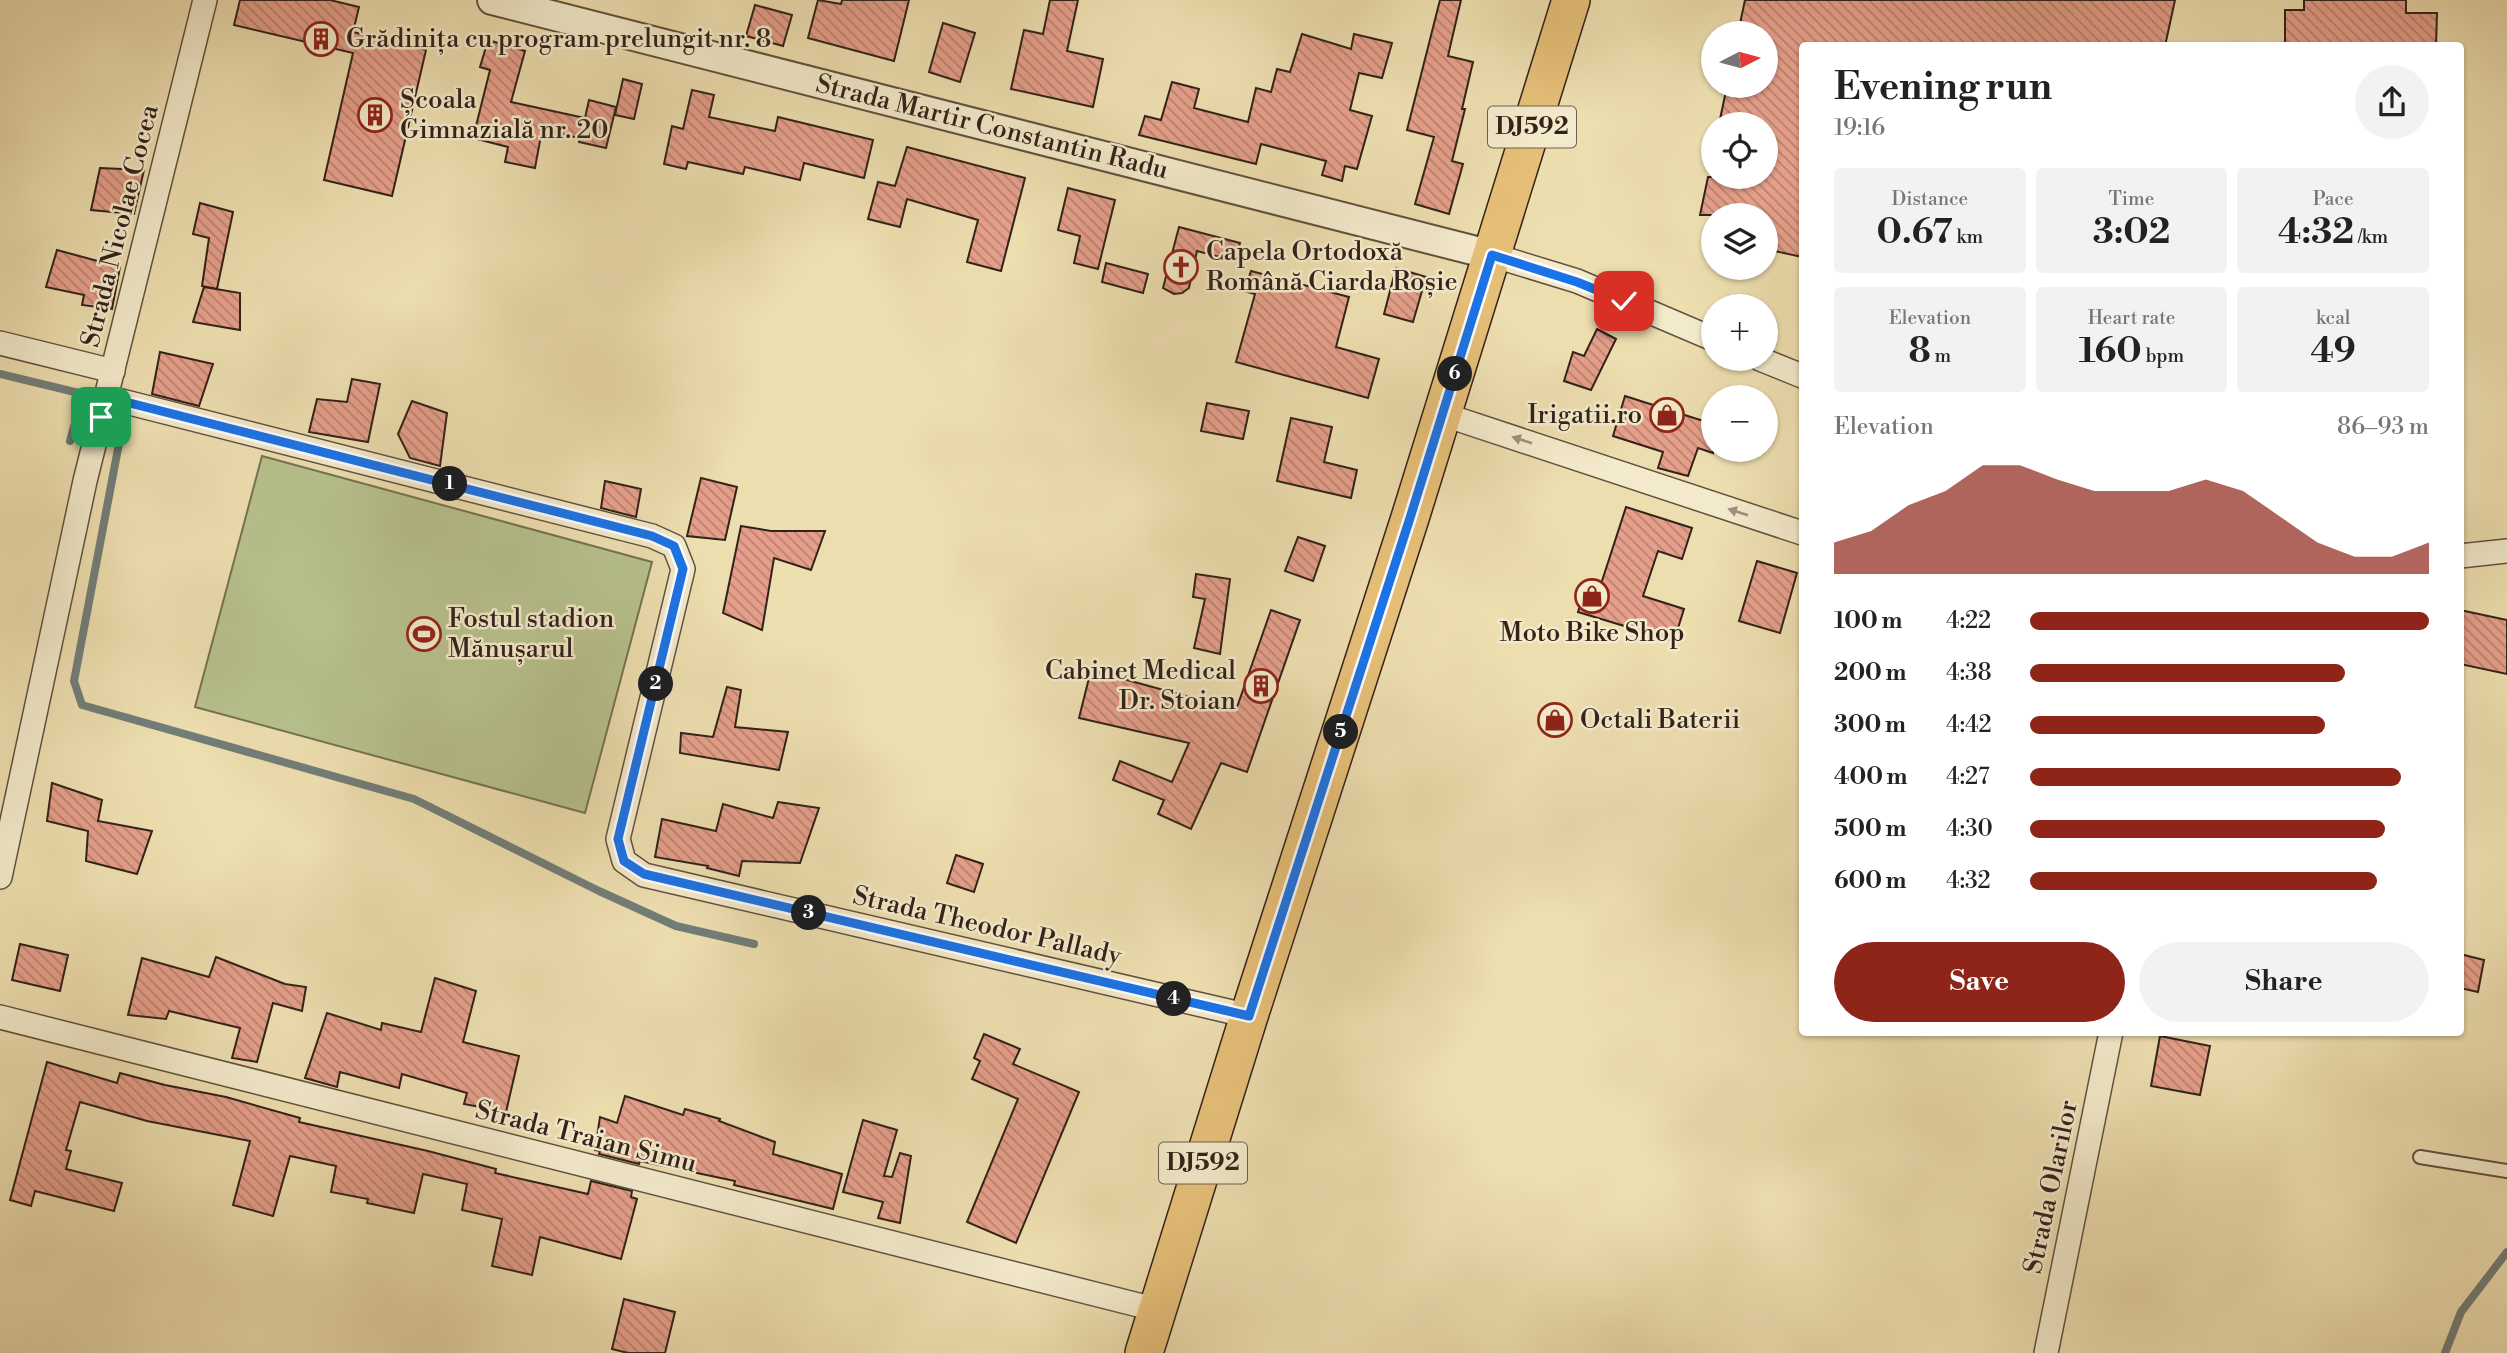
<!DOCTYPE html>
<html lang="en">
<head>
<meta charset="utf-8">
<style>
  :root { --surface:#fff; --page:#f2f2f2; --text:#222; --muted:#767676; --accent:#8f2418 }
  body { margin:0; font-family:"Libre Bodoni",serif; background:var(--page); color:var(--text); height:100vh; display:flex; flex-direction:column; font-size:26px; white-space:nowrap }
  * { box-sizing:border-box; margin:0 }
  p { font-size:23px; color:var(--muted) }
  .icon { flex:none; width:38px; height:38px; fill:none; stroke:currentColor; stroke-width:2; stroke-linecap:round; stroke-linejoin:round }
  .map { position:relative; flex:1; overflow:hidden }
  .panel { position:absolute; left:1799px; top:42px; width:665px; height:994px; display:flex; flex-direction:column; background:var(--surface); border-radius:7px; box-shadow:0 2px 5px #0004 }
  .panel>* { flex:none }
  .needle { width:46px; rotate:84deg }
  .tools { position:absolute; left:1701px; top:21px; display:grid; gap:14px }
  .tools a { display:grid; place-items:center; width:77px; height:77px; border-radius:50%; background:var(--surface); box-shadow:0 2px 5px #0004; font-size:35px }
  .pin { position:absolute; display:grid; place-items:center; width:60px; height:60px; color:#fff; margin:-30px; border-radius:14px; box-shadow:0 4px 10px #0006 }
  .km { position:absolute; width:35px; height:35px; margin:-18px; border-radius:50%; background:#222; color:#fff; font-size:19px; line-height:35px; text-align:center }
  .round { display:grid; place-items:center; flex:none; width:74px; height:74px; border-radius:37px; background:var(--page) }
  .summary { display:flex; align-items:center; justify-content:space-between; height:119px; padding:0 35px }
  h1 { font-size:38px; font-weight:800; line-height:52px }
  .stats { display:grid; grid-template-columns:repeat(3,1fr); gap:10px; height:119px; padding:7px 35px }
  .stats div { display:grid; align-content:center; border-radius:7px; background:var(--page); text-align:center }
  .stats b { font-size:35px; font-weight:800 }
  .stats small { font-size:19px; font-weight:400 }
  .stats p { font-size:19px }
  .chart { height:196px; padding:14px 35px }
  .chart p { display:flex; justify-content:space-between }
  .chart svg { width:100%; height:126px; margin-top:7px; fill:var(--accent); opacity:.7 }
  .button { display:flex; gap:14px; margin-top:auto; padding:14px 35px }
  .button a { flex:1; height:80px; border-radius:42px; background:var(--accent); color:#fff; font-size:28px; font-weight:800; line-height:80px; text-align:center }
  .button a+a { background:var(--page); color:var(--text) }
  ul { padding:0 35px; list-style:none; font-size:23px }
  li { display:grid; grid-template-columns:112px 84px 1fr; align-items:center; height:52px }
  li i { height:18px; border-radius:9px; background:var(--accent) }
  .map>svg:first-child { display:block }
</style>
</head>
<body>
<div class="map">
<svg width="2507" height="1353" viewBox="0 0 2507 1353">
  <defs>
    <pattern id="building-back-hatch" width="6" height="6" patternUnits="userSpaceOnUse" patternTransform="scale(1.75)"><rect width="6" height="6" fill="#e59f8a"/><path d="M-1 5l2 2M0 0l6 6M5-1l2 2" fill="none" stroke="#ba8170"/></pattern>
  </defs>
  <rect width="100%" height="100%" fill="#eddeaf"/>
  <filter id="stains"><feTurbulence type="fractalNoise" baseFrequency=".00286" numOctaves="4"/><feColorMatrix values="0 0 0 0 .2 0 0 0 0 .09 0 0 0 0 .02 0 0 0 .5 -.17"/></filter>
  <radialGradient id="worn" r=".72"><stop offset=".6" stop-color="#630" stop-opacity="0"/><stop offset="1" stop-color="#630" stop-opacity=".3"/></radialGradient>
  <polygon fill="#b7c18c" stroke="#747253" stroke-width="2" points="262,456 652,562 585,813 195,707"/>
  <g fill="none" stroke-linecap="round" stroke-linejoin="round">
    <g stroke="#727d78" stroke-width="8">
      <polyline points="0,374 83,394 70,441"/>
      <polyline points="124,417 74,681 82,705 414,799 599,891 676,926 754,944"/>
      <polyline points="2445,1353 2461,1312 2507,1252"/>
    </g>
  </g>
  <g fill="url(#building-back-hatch)" stroke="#32221a" stroke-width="2">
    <polygon points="240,0 330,0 359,7 353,32 426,50 392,196 324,180 353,53 234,25"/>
    <polygon points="818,0 841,4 842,0 909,0 894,61 808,38"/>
    <polygon points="1050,0 1078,0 1067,51 1103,59 1093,107 1011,89 1024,30 1043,34"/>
    <polygon points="1440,0 1461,0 1448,56 1473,62 1462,109 1465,109 1452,161 1463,164 1449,214 1415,204 1434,137 1407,130"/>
    <polygon points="1745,0 2175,0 2165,46 1802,46 1802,257 1766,249 1766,215 1700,215 1708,177 1766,177 1766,124 1719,124 1727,86 1766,86 1766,33 1738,33"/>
    <polygon points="2304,0 2406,0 2406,13 2437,13 2436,46 2285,46 2285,10 2304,10"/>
    <polygon points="755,5 792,15 783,46 746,36"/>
    <polygon points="943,23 975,33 960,82 929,72"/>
    <polygon points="1302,34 1351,49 1354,34 1392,43 1382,78 1359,73 1350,110 1372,116 1357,169 1345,166 1342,181 1322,175 1326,161 1261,144 1256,164 1139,135 1145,116 1161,120 1172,82 1199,89 1194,108 1248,122 1256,88 1271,92 1277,69 1290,72"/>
    <polygon points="488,40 525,51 511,102 585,118 589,100 616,107 606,148 579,142 580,138 542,130 535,168 505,162 508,147 473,138 490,70 480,67"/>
    <polygon points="623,79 642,84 634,119 615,115"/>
    <polygon points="692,90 714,95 709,117 775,131 778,117 873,140 864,178 804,163 800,180 745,167 743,174 688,162 686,169 664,164 672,126 683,129"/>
    <polygon points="907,147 1025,178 1001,271 967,262 978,220 907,199 900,227 868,219 878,182 895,186"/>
    <polygon points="100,168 144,170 134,214 91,210"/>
    <polygon points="1068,188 1115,200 1098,269 1074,263 1080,236 1058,230"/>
    <polygon points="200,203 233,212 217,289 202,286 209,238 193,234"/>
    <polygon points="1179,227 1240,243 1235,261 1197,251 1189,288 1182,293 1174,294 1163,288"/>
    <polygon points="57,250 120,267 112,309 82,305 84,295 46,287"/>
    <polygon points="1106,263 1148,274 1143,293 1102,282"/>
    <polygon points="1396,268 1426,277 1413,322 1384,314"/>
    <polygon points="1251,271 1349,297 1336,347 1379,359 1368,398 1236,362 1255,294 1244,291"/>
    <polygon points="204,287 240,293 240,330 193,322"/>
    <polygon points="1597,329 1616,339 1591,390 1564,381 1573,352 1584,356"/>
    <polygon points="160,352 213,364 199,406 152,394"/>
    <polygon points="352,379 380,384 368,442 309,432 317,399 347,402"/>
    <polygon points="1625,396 1713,424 1713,453 1698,448 1688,476 1658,468 1663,452 1613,436"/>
    <polygon points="412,401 447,413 440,466 410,458 398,434"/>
    <polygon points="1207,403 1249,411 1243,439 1201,431"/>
    <polygon points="1291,418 1332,427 1324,462 1357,470 1351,498 1277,481"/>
    <polygon points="701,478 737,487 725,540 687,536"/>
    <polygon points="605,481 641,489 636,517 601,508"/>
    <polygon points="1626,507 1692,528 1682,559 1658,551 1643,596 1684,609 1674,641 1578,612 1588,580 1601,584"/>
    <polygon points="741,526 771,531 825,531 811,570 774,558 762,630 723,613"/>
    <polygon points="1298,537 1325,546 1313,581 1285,571"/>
    <polygon points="1757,561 1797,573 1780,633 1739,621"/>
    <polygon points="1196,574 1230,579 1220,654 1194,648 1205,599 1193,597"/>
    <polygon points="1271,610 1300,620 1247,772 1221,763 1191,829 1158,814 1164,800 1113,780 1120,761 1172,782 1189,743 1079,718 1091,670 1236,710"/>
    <polygon points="2460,610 2507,620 2507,674 2460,664"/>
    <polygon points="727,687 741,690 735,727 788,732 779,770 680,753 681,733 713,737"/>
    <polygon points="52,783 102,800 98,821 152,831 137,874 86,861 88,831 47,821"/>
    <polygon points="778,802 819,808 800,863 742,861 739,876 707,868 708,866 655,857 662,819 716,831 723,804 773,818"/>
    <polygon points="956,855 983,864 974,892 947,883"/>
    <polygon points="20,944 68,955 60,991 12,980"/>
    <polygon points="2460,954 2484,960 2478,992 2460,988"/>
    <polygon points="216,957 285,984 306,987 302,1011 273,1003 257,1062 232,1058 240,1028 169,1011 166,1019 128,1015 142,958 209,977"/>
    <polygon points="435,978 476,991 463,1042 519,1056 506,1112 464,1104 467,1093 402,1074 399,1088 340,1072 337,1087 305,1078 327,1013 381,1030 382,1023 421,1032"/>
    <polygon points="984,1034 1020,1049 1013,1064 1079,1092 1016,1243 967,1222 1018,1099 972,1079 980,1061 974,1058"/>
    <polygon points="2160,1036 2210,1046 2200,1095 2151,1086"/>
    <polygon points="47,1062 117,1083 120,1073 165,1085 226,1097 300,1118 299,1122 428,1151 496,1169 495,1173 588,1194 591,1181 632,1191 631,1197 637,1199 621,1259 540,1237 532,1275 492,1266 502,1219 462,1210 467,1184 423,1174 414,1213 367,1203 368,1199 331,1192 336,1166 290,1156 273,1216 233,1205 250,1141 147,1121 80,1102 66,1150 71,1151 66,1169 122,1183 114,1211 35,1191 31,1206 10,1200"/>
    <polygon points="625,1096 683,1115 685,1109 720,1119 719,1121 775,1142 773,1154 842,1174 833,1209 734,1185 735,1181 640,1161 639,1164 599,1154 600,1151 595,1150 600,1117 617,1123"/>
    <polygon points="863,1120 897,1130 884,1176 892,1177 900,1153 911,1156 900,1223 878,1218 883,1202 843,1192"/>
    <polygon points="624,1299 675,1312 665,1353 628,1353 612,1349"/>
  </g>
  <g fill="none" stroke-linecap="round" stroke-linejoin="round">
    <g stroke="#61513f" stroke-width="16">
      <polyline id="service" points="2420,1157 2507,1171"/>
    </g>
    <g stroke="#61513f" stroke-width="26">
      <g id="minor">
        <polyline points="1492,255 1577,281 1713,339"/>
        <polyline points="0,343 113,371"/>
        <polyline points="1760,359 1802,376"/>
        <polyline points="106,397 652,536 674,546 683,569 618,839 624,861 644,875 1249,1016"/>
        <polyline points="1442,414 1802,533"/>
        <polyline points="2460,556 2507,551"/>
        <polyline points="0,877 85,481 205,0"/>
        <polyline points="0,1017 1158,1310"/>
        <polyline points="2046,1353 2111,1032"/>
      </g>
    </g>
    <g stroke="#61513f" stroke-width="32">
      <polyline id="tertiary" points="492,0 1492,255"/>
    </g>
    <g stroke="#32221a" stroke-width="40">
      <polyline id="primary" points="1144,1353 1249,1016 1410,518 1571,0"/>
    </g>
    <use href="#service" stroke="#f3eacb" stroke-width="12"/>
    <use href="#minor" stroke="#f3eacb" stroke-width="23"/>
    <use href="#tertiary" stroke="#f3eacb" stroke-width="28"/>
    <use href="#primary" stroke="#e6bf78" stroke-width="37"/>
  </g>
  <defs><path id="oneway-solid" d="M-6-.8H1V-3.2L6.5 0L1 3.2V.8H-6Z" transform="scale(1.75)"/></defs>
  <g fill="#9c907b">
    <use href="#oneway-solid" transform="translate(1522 440) rotate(-162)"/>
    <use href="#oneway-solid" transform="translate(1738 512) rotate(-162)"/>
  </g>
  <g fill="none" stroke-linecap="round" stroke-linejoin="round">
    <g stroke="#fff" stroke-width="14">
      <polyline id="route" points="101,417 106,397 652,536 674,546 683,569 618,839 624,861 644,874 1249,1016 1410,518 1492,255 1577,282 1624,301"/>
    </g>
    <use href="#route" stroke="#1a73e8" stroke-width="9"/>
  </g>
  <defs>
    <g id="building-ring" transform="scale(1.75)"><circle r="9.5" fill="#f3eacb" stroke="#8f2418" stroke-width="1.5"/><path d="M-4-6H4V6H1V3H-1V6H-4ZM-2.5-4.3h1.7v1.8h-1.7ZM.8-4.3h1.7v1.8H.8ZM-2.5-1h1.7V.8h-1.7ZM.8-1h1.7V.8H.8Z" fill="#8f2418"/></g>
    <g id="church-ring" transform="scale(1.75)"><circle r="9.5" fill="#f3eacb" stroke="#8f2418" stroke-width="1.5"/><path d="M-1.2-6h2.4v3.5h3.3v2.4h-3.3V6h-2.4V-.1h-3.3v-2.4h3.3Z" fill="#8f2418"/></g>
    <g id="shop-ring" transform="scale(1.75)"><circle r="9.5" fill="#f3eacb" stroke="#8f2418" stroke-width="1.5"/><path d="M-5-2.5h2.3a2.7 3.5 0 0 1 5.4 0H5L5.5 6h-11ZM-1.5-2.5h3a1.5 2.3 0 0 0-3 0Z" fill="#8f2418"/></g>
    <g id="stadium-ring" transform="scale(1.75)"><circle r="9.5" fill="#f3eacb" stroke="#8f2418" stroke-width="1.5"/><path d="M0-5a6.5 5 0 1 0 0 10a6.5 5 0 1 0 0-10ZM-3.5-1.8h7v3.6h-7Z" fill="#8f2418"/></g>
  </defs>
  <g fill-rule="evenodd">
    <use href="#building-ring" x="321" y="39"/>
    <use href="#building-ring" x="375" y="115"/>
    <use href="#church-ring" x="1181" y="267"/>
    <use href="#shop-ring" x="1667" y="415"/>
    <use href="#shop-ring" x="1592" y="596"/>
    <use href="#stadium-ring" x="424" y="634"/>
    <use href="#building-ring" x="1261" y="686"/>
    <use href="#shop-ring" x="1555" y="720"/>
  </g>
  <g text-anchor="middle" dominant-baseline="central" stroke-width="5" stroke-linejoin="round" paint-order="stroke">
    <g fill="#f3eacb" stroke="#6c5e4f" stroke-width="2">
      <rect x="1488" y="106.5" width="88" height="41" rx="5"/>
      <rect x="1159" y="1142.5" width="88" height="41" rx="5"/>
    </g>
    <g font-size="24" font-weight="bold" fill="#32221a">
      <text x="1532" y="127">DJ592</text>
      <text x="1203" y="1163">DJ592</text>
    </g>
    <g font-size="26" fill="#32221a" stroke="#f3eacb" text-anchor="start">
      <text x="346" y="39">Grădinița cu program prelungit nr. 8</text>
      <text x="400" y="100">Școala<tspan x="400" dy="30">Gimnazială nr. 20</tspan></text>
      <text x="1206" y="252">Capela Ortodoxă<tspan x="1206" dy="30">Română Ciarda Roșie</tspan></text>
      <text x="1642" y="415" text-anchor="end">Irigatii.ro</text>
      <text x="448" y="619">Fostul stadion<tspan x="448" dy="30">Mănușarul</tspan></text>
      <text x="1592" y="633" text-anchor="middle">Moto Bike Shop</text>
      <text x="1236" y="671" text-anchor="end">Cabinet Medical<tspan x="1236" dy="30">Dr. Stoian</tspan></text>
      <text x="1580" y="720">Octali Baterii</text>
    </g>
    <g font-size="26" fill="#32221a" stroke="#f3eacb">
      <text transform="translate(992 127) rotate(14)">Strada Martir Constantin Radu</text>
      <text transform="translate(120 226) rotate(-76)">Strada Nicolae Cocea</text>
      <text transform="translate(987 926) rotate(13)">Strada Theodor Pallady</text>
      <text transform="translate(586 1137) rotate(14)">Strada Traian Simu</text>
      <text transform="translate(2051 1187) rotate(-78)">Strada Olarilor</text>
    </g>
  </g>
  <rect width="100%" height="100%" filter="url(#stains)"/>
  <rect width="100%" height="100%" fill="url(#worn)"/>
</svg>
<div class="tools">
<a><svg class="needle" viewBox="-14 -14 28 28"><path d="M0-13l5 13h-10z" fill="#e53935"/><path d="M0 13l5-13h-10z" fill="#767676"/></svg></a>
<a><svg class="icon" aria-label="locate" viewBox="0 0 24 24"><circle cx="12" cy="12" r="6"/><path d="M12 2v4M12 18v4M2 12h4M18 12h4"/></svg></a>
<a><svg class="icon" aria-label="layers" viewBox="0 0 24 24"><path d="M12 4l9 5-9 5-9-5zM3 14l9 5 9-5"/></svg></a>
<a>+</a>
<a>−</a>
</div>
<div class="pin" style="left:101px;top:417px;background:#1e9e55"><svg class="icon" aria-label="arrive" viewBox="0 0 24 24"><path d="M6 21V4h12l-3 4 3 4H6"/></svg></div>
<div class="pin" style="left:1624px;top:301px;background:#d93025"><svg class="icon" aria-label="check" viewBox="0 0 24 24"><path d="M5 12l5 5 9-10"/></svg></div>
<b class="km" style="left:450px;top:484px">1</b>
<b class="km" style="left:656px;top:684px">2</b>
<b class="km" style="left:809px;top:913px">3</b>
<b class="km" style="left:1174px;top:999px">4</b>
<b class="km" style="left:1341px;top:732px">5</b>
<b class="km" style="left:1455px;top:374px">6</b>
<section class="panel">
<div class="summary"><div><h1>Evening run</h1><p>19:16</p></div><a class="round"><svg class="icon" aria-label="share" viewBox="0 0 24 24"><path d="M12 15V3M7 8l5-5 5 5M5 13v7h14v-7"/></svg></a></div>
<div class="stats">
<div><p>Distance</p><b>0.67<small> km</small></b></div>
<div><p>Time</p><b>3:02</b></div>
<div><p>Pace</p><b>4:32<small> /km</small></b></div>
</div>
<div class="stats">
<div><p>Elevation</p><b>8<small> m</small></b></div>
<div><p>Heart rate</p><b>160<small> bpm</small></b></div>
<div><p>kcal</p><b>49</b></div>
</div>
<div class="chart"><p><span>Elevation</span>86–93 m</p>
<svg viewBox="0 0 160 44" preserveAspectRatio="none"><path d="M0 44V33L10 29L20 20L30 15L40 6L50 6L60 11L70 15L80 15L90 15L100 11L110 15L120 24L130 33L140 38L150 38L160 33V44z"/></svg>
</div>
<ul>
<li><b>100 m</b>4:22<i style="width:100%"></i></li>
<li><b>200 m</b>4:38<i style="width:79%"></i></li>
<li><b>300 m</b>4:42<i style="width:74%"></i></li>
<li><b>400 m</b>4:27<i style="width:93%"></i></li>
<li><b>500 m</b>4:30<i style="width:89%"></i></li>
<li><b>600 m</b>4:32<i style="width:87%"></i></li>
</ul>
<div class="button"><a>Save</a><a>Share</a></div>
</section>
</div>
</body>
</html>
